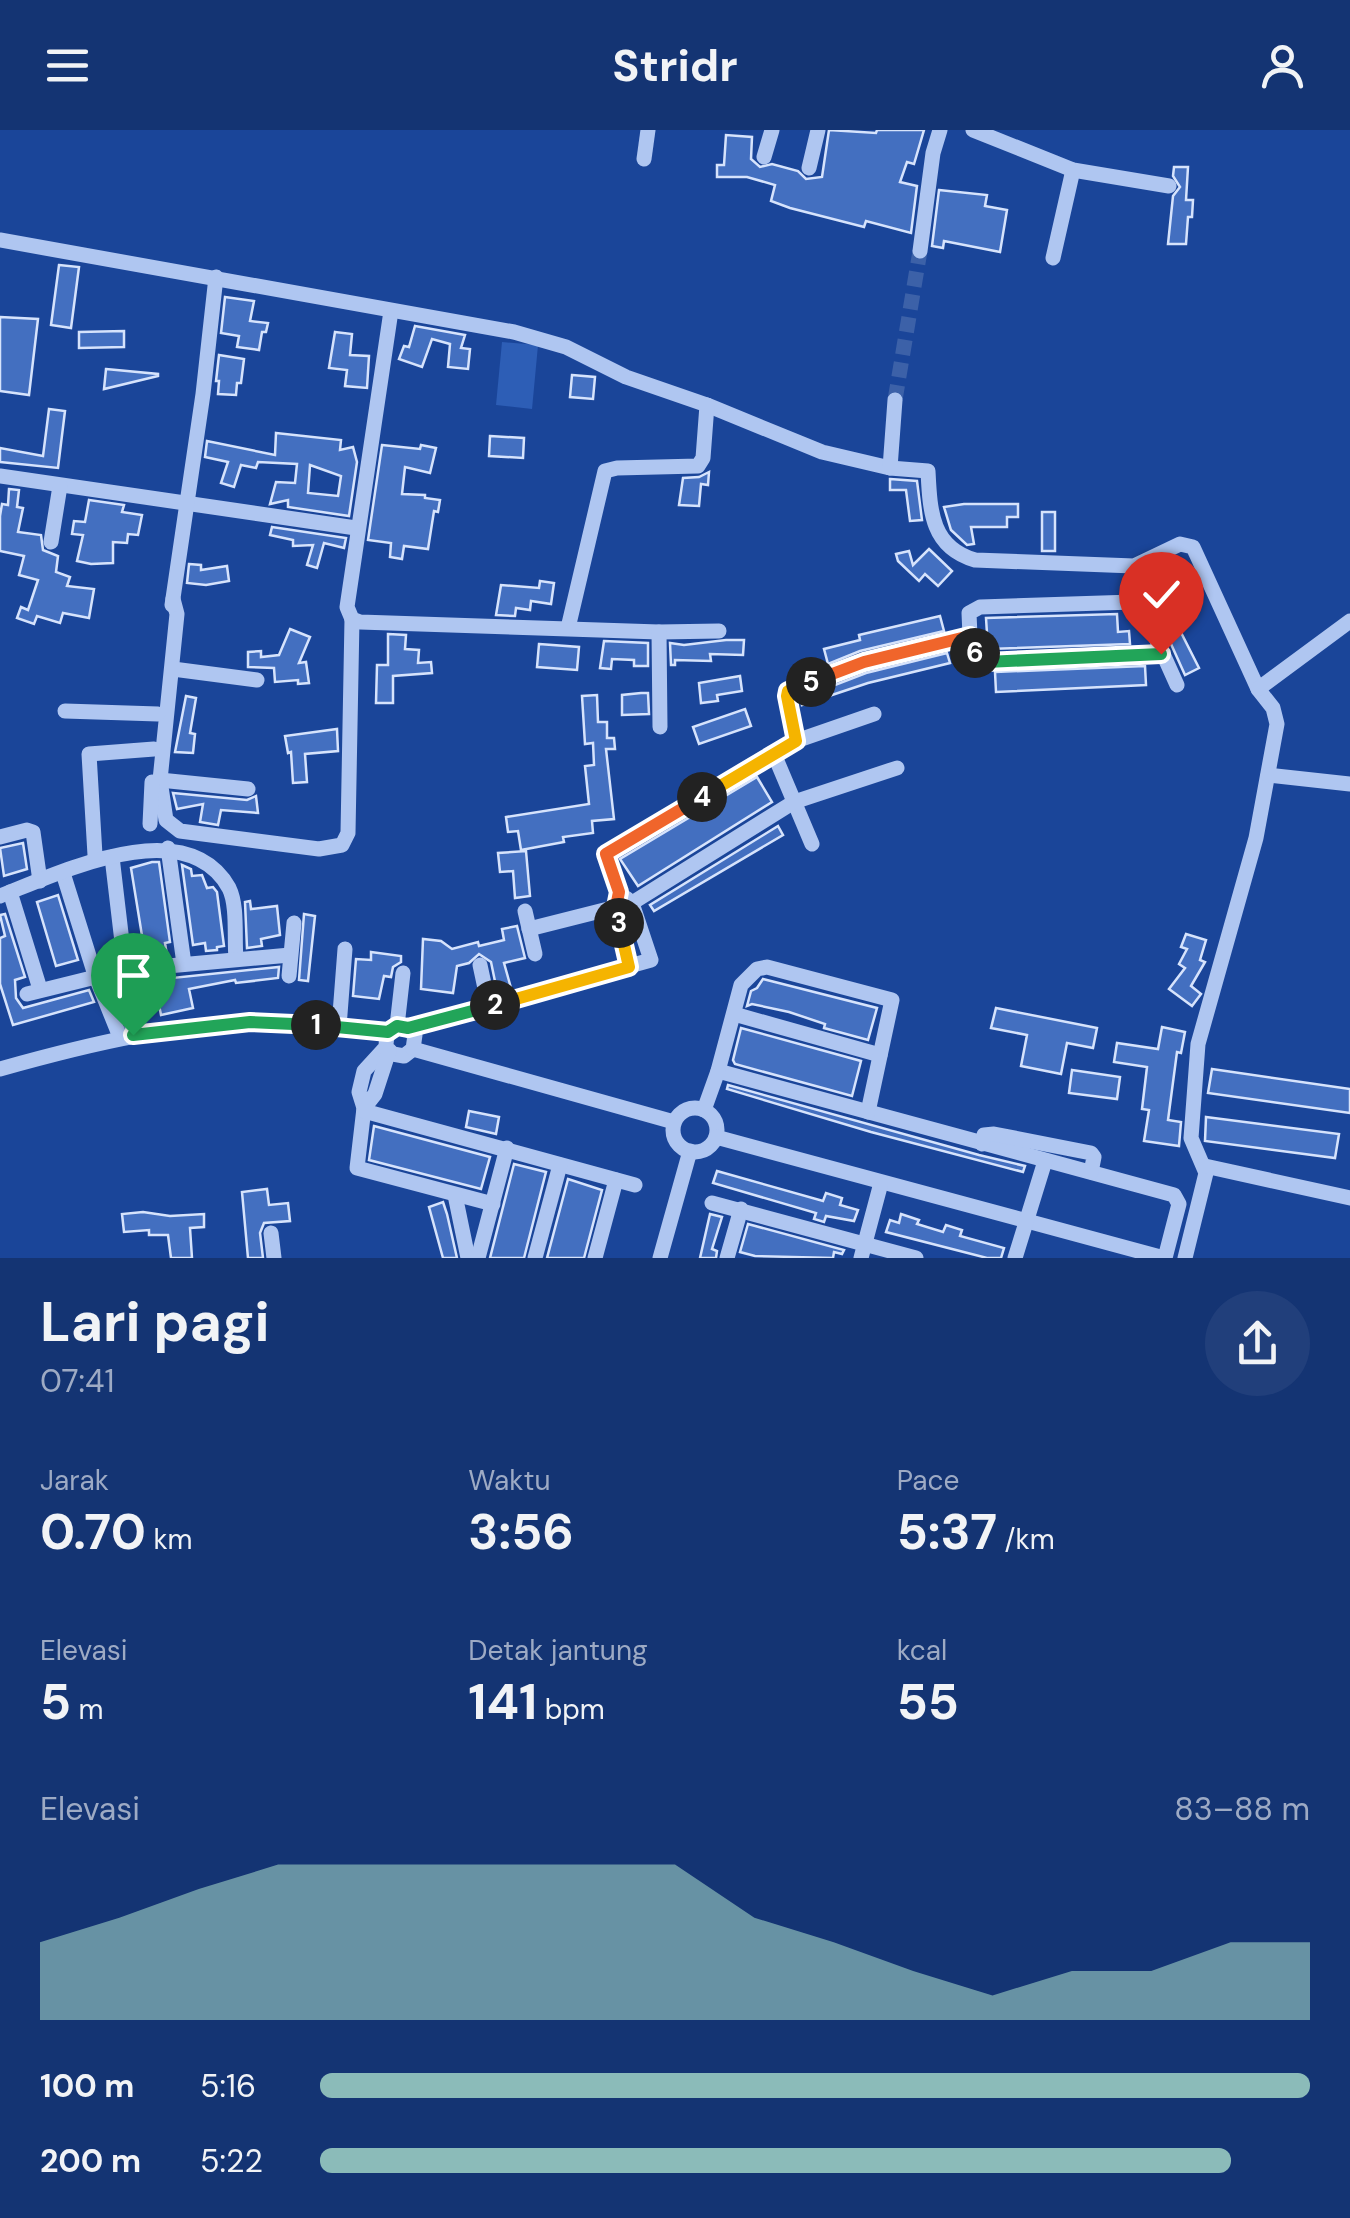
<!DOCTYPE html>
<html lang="id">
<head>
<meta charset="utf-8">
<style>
  :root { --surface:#143473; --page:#213f7b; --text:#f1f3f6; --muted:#9daac4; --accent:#8bbbb9 }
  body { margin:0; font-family:"DM Sans",sans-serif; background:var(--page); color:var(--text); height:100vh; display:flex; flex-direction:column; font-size:38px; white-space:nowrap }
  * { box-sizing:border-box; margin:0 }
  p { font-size:32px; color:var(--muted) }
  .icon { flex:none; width:55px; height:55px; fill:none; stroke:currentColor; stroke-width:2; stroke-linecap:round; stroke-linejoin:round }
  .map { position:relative; height:1128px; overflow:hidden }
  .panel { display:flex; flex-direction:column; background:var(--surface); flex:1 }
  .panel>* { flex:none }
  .pin { position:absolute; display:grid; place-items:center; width:85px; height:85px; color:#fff; margin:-102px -42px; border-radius:50% 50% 50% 0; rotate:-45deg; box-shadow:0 0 10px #0007 }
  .pin .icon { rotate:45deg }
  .km { position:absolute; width:50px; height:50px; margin:-25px; border-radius:50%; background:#222; color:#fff; font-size:28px; line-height:50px; text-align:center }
  .round { display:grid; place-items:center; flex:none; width:105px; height:105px; border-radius:52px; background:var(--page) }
  .head { display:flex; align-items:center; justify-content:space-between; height:170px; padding:0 40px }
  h1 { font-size:55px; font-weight:700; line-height:75px }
  .figures { display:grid; grid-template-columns:repeat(3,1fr); gap:15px; height:170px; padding:10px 40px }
  .figures div { display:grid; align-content:center }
  .figures b { font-size:50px; font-weight:700 }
  .figures small { font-size:28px; font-weight:400 }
  .figures p { font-size:28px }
  .chart { height:280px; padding:20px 40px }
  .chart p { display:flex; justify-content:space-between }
  .chart svg { width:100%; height:180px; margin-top:10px; fill:var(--accent); opacity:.7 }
  ul { padding:0 40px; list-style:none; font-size:32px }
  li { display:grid; grid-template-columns:160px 120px 1fr; align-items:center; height:75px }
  li i { height:25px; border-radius:12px; background:var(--accent) }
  header { display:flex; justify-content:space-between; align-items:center; height:130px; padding:0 40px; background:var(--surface); font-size:45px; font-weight:700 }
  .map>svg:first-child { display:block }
</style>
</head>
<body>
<header><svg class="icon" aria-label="menu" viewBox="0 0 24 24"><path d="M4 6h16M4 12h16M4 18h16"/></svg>Stridr<svg class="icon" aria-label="person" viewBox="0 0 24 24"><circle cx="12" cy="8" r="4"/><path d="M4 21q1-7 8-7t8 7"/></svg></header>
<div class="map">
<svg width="1350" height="1128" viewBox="0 0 1350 1128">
  <rect width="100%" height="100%" fill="#1a4599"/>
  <polygon fill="#2d5eb6" points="502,212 538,215 532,279 496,275"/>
  <g fill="#436fc0" stroke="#d6e3fc" stroke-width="2.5" fill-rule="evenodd">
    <polygon points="829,0 876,3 877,0 924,0 914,34 907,32 900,52 917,56 911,103 866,91 864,97 790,78 771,71 775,55 747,47 717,47 717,35 724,35 726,5 752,7 751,29 760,37 772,34 798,41 806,49 822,47"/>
    <polygon points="1174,37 1188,37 1186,70 1193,70 1192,87 1188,87 1186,114 1168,114 1173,66 1180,57 1173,46"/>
    <polygon points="939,60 987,65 985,76 1007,80 1000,122 944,111 943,118 932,116"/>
    <polygon points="59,135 79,137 71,198 51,195"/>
    <polygon points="225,167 254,171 250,191 268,193 266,202 262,202 259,220 237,217 239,206 221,203"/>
    <polygon points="0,187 38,189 29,265 0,261"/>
    <polygon points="415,196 465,205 461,218 470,219 468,239 448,237 450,214 432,209 422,237 399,229 404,216 409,217"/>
    <polygon points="124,201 124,217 79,218 79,202"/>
    <polygon points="335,202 352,204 350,225 369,226 367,258 345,256 347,240 329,238"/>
    <polygon points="219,225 244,229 241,253 237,253 236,265 218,264 219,251 216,251"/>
    <polygon points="106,239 158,244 158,246 104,259"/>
    <polygon points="572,245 595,247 593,269 570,267"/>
    <polygon points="49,279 65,281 58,338 0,332 0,318 43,326"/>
    <path d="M276 303 341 310 340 320 353 317 357 332 349 386 288 377V370L270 374 276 352 295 353 297 334 258 332 256 338 241 335 234 357 221 353 228 332 205 327 207 311 275 325ZM310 335 341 346 338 366 308 363Z"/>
    <polygon points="490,306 524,308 523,328 489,326"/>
    <polygon points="382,315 420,319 421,315 436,318 430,343 405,337 402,364 425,365 425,368 440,370 438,382 434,381 428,419 404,416 402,429 390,427 391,413 368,410"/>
    <polygon points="709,342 708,355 701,354 699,376 679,375 683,348 699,347"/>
    <polygon points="890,349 917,351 922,390 910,391 906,360 890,360"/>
    <polygon points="9,359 19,360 17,377 23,378 18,402 41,405 43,420 58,426 56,442 70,447 67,456 94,459 89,488 63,483 60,493 37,486 34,494 17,488 21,477 28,480 38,450 19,445 24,426 0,421 0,386 2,374 8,375"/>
    <polygon points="89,370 124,375 122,382 142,385 138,405 128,404 127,413 113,412 113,433 91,434 77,431 83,405 72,404 74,391 85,392"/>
    <polygon points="964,374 1018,374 1018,387 1007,387 1007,397 971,397 974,414 967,415 951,400 944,377"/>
    <rect x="1042" y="382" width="13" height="39"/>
    <polygon points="272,397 346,408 344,418 324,413 317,438 307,435 313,415 293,416 293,410 270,405"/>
    <polygon points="929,419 952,441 938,456 925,444 919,451 898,431 896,424 909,421 913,435"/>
    <polygon points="189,434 201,435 201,440 227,436 229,451 206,455 187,453"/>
    <polygon points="540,451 554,453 551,474 531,471 530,480 516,478 515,486 496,485 501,455 539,458"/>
    <polygon points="1164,469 1199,538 1185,545 1153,474"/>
    <polygon points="1117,484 1118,502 1129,501 1130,514 988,519 986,488"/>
    <polygon points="940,486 944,501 860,521 828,534 824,519 860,510 859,505"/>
    <polygon points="290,499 310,507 299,533 306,532 309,553 298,554 298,550 275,552 274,538 248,537 248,522 261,521 261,527 279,525"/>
    <polygon points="388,504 406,505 405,519 419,520 418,533 431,532 432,543 393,546 393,573 376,573 377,535 388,535"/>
    <polygon points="726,510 744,510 743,525 710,524 711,531 675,530 675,535 671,535 670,513 684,515"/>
    <polygon points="604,511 648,513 648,536 634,536 634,530 612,529 611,539 600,538"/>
    <polygon points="539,514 579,517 577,540 537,537"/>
    <polygon points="947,523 950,533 868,553 802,575 801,568 866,543"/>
    <polygon points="1145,536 1146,555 996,562 995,542"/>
    <polygon points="740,546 742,561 717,565 718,571 701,573 699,553"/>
    <polygon points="641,563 648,563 649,584 622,585 622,565"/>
    <polygon points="597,565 598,592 607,592 607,608 614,608 615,619 606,619 614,689 592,691 593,703 563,707 564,712 521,720 518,701 508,702 506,687 589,674 585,636 594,635 593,613 585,614 582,566"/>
    <polygon points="186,566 196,568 190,603 195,604 193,623 175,622"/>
    <polygon points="745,579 751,596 699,614 693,597"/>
    <polygon points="337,599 338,621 305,624 307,652 293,653 291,622 288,623 285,606"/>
    <polygon points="757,647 772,672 638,756 620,729"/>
    <polygon points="173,663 247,670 256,666 258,683 221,680 218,695 200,692 203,674 177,679"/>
    <polygon points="778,696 783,705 654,781 650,775"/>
    <polygon points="23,713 27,739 4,746 0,718"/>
    <polygon points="526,721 530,766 515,768 513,741 500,742 498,723"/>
    <polygon points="152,732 159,732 170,812 165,813 167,825 141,827 139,818 144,818 131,738"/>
    <polygon points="182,735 191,739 192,746 202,745 207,758 213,757 217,762 224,816 217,817 217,820 206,821 205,813 193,815"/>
    <polygon points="58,765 78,830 56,836 37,772"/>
    <polygon points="250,771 251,779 277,776 280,805 261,809 262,816 247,818 245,772"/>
    <polygon points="5,784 25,847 15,850 16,868 23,878 89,860 94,872 13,895 0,854 0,808 5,806 0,785"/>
    <polygon points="304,784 315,786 308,851 299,850"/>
    <polygon points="517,796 525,828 504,833 511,858 497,861 491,832 479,824 469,833 457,836 453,863 421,859 423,809 441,811 452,819 478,812 479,816 504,810 502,799"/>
    <polygon points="1186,804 1206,810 1200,830 1205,832 1191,856 1201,864 1192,876 1169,859 1185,838 1179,834 1187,819 1181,817"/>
    <polygon points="371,822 401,826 401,832 393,837 391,847 384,846 379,869 353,866 356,829 371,830"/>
    <polygon points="279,837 278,848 236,853 235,850 189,859 193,878 161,885 156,860 145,862 143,851"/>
    <polygon points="763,849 877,878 868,910 824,898 825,894 789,882 752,874 747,876 751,861 757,858"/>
    <polygon points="996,878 1097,898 1093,918 1067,913 1061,944 1021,936 1027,905 991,898"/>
    <polygon points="1162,897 1185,902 1181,923 1177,922 1168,990 1181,992 1179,1016 1144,1011 1149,980 1142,979 1147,937 1114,932 1117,913 1158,919"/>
    <polygon points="741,898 861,931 852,966 735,934 733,930"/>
    <polygon points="1212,939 1350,959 1350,983 1208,963"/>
    <polygon points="1072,940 1120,947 1117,969 1069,963"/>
    <polygon points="728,955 979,1025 1025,1036 1023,1042 871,1002 727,959"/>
    <polygon points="469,981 499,987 496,1004 466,997"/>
    <polygon points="1206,987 1339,1004 1335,1028 1205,1011"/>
    <polygon points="374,996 490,1027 481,1059 369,1030"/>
    <polygon points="514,1034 546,1042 524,1128 490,1128"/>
    <polygon points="717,1041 823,1071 826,1063 842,1068 840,1075 858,1080 854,1091 826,1086 824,1092 814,1089 816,1083 713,1053"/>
    <polygon points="568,1049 602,1060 584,1128 547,1128"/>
    <polygon points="267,1059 269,1075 288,1073 290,1091 264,1093 260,1103 263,1128 248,1128 242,1062"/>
    <polygon points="443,1072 447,1084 457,1128 443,1128 429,1077"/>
    <polygon points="143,1082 170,1086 204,1084 204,1097 190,1098 192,1128 171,1128 168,1105 149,1105 149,1100 124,1102 122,1084"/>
    <polygon points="710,1084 722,1087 712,1119 717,1121 716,1128 700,1128"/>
    <polygon points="901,1084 919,1090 917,1094 943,1102 946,1095 962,1100 960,1106 1004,1118 1001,1128 987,1128 886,1102 890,1090 899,1093"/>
    <polygon points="748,1094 844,1120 842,1124 834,1122 833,1128 755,1126 740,1122"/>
  </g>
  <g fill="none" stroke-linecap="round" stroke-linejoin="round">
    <polyline stroke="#3c61a8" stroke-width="15" stroke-dasharray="15 8" stroke-linecap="butt" points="895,270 920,121"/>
    <g stroke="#afc6f1" stroke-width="15">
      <polyline points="973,0 1073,40 1169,56"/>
      <polyline points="764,27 772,0"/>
      <polyline points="644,29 648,0"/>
      <polyline points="809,38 818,0"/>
      <path d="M0 110 514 202 566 217 626 247 707 275 822 322 890 338 928 341C930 381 931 417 975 430L1134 436 1180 414 1193 417 1258 559 1273 578 1277 594 1256 708 1198 914 1191 1008 1206 1043 1185 1128"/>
      <polyline points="920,121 933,23 940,0"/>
      <polyline points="1053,128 1073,40"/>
      <polyline points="391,181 347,477 352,489 360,492 659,502 719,501"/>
      <polyline points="890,338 895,270"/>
      <polyline points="0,346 356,398"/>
      <polyline points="51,412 60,356"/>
      <polyline points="173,469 177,484 160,650 166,690 180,701 319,719 342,715 348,703 352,489"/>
      <polyline points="172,475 203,264 216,147"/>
      <polyline points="568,498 605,341 617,338 698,336 703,328 707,275"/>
      <polyline points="659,502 660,597"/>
      <polyline points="1161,524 979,531 970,506 969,483 980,477 1133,472 1141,475 1177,555"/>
      <polyline points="173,539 257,550"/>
      <polyline points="1258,559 1350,491"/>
      <polyline points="65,581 158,584"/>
      <polyline points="796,611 789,561 863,532 970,506"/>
      <polyline points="774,624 812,714"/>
      <polyline points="1268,645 1350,654"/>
      <polyline points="160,650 248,659"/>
      <polyline points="150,694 152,652"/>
      <polyline points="0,707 27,700 33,702 40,751"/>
      <polyline points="168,718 184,834"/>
      <polyline points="95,725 89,624 154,619"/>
      <polyline points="112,727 133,905"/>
      <polyline points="63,743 95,845 120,907"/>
      <polyline points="10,762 40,859"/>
      <path d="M0 766C59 743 186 681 229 758 238 776 234 808 236 828"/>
      <polyline points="525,781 535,824"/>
      <polyline points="529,799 632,773 794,672 897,638"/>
      <polyline points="480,835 489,877"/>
      <polyline points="629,837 616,777 619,762 606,724 796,611 874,584"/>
      <polyline points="289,846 294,793"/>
      <polyline points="27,864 124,840 290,825"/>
      <polyline points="734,884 880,925"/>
      <polyline points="397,896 403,843"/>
      <polyline points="339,897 345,819"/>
      <polyline points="408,898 651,830 632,773 626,768"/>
      <path d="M386 917 393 924 404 926 413 919 415 905 403 896C389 897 386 905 386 917L364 941 359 962 364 978 357 1038 493 1074"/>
      <polyline points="413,919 674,992"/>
      <path d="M0 939C89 914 180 892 273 892 311 892 350 898 388 902"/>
      <polyline points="718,941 1174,1065 1179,1074 1165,1128"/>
      <polyline points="364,978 375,964 389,921"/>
      <circle cx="695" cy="1000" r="22"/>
      <polyline points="704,980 718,941 741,855 757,839 767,837 892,870 868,982"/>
      <polyline points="364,981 635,1055"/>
      <polyline points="716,1007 1164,1128"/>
      <polyline points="982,1014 984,1005 994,1004 1091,1023 1094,1027 1091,1042"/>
      <polyline points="1205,1036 1350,1068"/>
      <polyline points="455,1065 468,1128"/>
      <polyline points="712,1073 916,1128"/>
      <polyline points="271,1103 274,1128"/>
      <polyline points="478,1128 507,1018"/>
      <polyline points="535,1128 560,1035"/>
      <polyline points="595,1128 616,1050"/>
      <polyline points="660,1128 690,1021"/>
      <polyline points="727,1128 741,1079"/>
      <polyline points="861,1128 881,1053"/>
      <polyline points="1015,1128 1045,1031"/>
    </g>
  </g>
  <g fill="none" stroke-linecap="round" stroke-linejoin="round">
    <g stroke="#fff" stroke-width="20">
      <polyline id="split-1" points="133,905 250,892 316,895"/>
    </g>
    <g stroke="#fff" stroke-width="20">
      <polyline id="split-2" points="316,895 388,902 397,896 408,898 495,875"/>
    </g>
    <g stroke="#fff" stroke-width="20">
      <polyline id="split-3" points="495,875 629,837 619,793"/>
    </g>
    <g stroke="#fff" stroke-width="20">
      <polyline id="split-4" points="619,793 616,777 619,762 606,724 702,667"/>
    </g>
    <g stroke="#fff" stroke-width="20">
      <polyline id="split-5" points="702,667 796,611 787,566 788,561 811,552"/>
    </g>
    <g stroke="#fff" stroke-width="20">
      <polyline id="split-6" points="811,552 864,532 970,506 975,523"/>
    </g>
    <g stroke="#fff" stroke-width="20">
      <polyline id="split-7" points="975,523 979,531 986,532 1161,524"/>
    </g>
    <use href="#split-1" stroke="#22a559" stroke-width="12"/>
    <use href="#split-2" stroke="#22a559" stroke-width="12"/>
    <use href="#split-3" stroke="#f5b400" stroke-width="12"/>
    <use href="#split-4" stroke="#f0652b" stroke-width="12"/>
    <use href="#split-5" stroke="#f5b400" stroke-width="12"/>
    <use href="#split-6" stroke="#f0652b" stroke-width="12"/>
    <use href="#split-7" stroke="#22a559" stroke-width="12"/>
  </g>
</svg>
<div class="pin" style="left:133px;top:905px;background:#1e9e55"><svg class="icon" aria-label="arrive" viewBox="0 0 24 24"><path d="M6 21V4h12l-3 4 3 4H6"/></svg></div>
<div class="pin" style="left:1161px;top:524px;background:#d93025"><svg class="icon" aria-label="check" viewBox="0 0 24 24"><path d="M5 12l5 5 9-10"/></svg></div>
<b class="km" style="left:316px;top:895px">1</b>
<b class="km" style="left:495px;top:875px">2</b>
<b class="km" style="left:619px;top:793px">3</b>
<b class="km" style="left:702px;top:667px">4</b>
<b class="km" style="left:811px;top:552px">5</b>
<b class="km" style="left:975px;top:523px">6</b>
</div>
<section class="panel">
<div class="head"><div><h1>Lari pagi</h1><p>07:41</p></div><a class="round"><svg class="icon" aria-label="share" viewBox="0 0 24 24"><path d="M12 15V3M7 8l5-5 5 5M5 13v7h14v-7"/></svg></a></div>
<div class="figures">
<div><p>Jarak</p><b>0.70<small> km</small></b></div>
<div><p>Waktu</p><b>3:56</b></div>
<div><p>Pace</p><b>5:37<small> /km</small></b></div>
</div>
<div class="figures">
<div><p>Elevasi</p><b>5<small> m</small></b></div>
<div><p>Detak jantung</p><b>141<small> bpm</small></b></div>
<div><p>kcal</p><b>55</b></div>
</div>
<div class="chart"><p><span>Elevasi</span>83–88 m</p>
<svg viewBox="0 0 160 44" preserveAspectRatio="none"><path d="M0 44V25L10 19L20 12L30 6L40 6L50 6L60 6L70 6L80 6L90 19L100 25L110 32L120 38L130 32L140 32L150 25L160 25V44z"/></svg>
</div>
<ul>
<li><b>100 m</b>5:16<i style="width:100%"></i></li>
<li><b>200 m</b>5:22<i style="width:92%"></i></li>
</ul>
</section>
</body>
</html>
